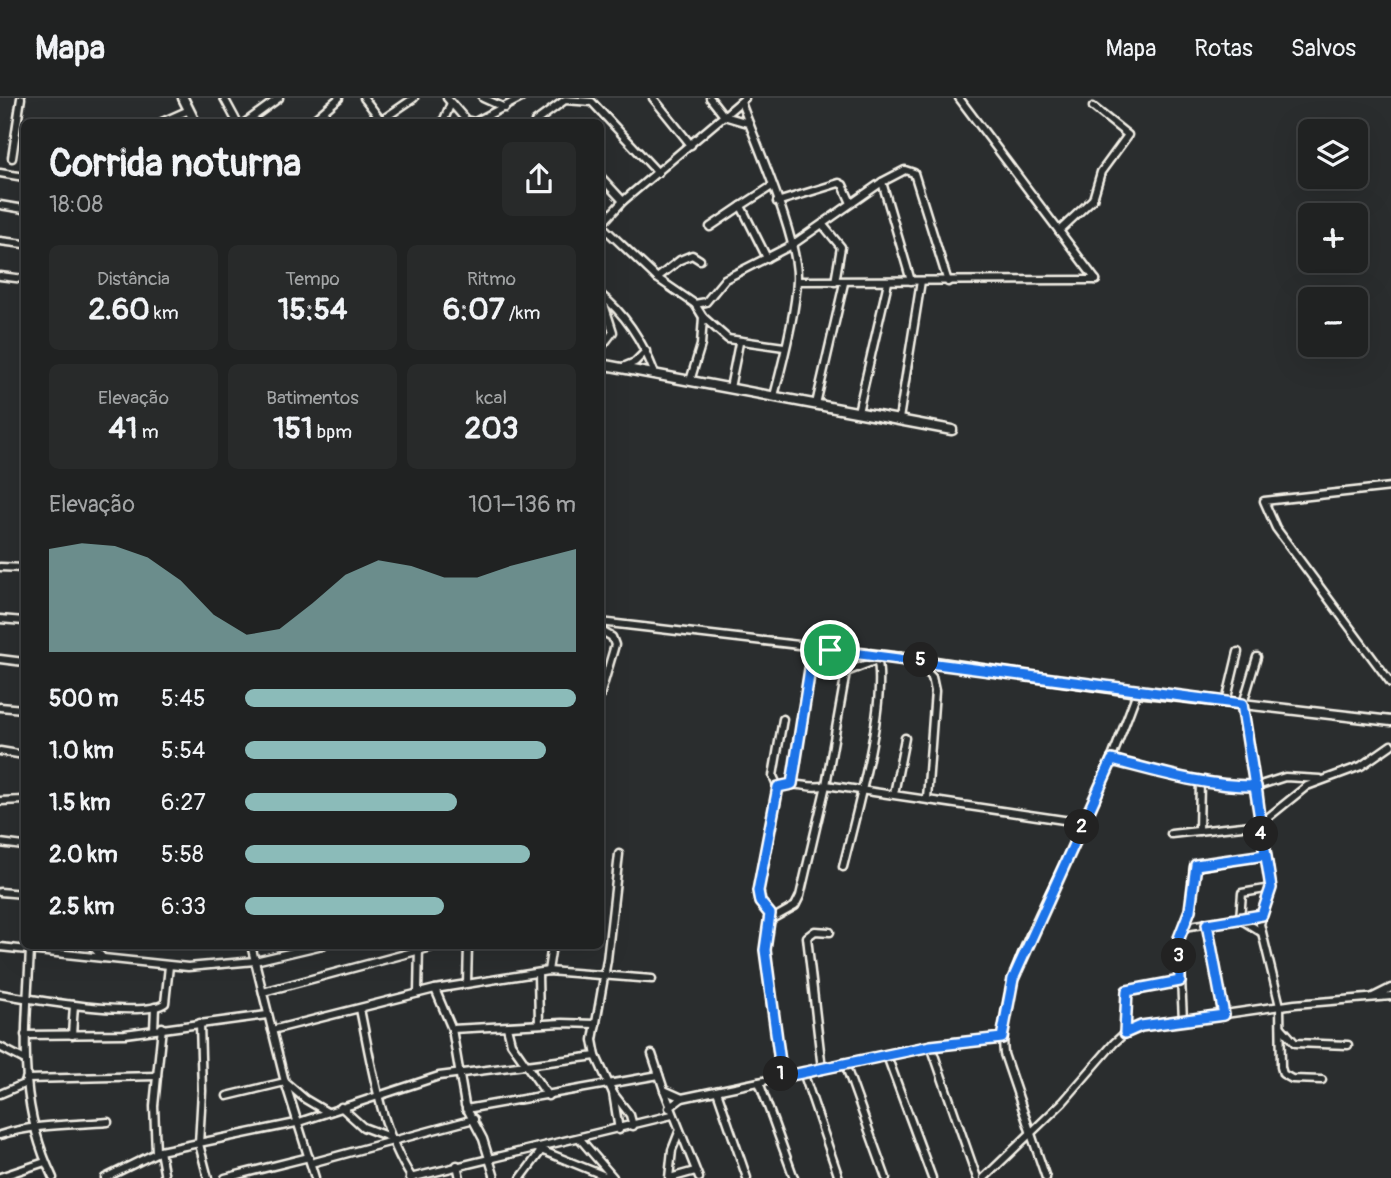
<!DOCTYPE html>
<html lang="pt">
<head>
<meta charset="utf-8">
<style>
  :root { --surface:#202222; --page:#282a2a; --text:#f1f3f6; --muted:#a2a4a5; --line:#3d3f40; --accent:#8bbbb9 }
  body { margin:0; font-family:Pangolin,sans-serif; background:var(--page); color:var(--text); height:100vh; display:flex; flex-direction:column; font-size:26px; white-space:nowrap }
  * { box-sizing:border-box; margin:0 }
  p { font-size:23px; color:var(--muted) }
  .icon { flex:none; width:38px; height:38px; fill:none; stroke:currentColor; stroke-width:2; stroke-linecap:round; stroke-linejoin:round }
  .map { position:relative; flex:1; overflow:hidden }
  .side { position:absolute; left:21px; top:21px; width:583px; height:830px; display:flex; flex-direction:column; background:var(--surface); border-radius:10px; box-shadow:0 7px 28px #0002,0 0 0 2px var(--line) }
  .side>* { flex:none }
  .fabs { position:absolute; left:1298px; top:21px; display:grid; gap:14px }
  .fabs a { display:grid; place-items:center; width:70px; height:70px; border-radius:10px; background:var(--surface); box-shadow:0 7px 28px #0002,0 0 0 2px var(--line); font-size:35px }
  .pin { position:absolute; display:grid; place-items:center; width:60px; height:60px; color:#fff; margin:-30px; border:4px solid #fff; border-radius:50%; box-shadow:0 2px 7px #0007 }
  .km { position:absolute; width:35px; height:35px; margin:-18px; border-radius:50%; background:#222; color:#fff; font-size:19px; line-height:35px; text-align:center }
  .round { display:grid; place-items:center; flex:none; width:74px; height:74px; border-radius:10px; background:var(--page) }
  .overview { display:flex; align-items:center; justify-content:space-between; height:119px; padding:0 28px }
  h1 { font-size:38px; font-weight:700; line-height:52px }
  .metrics { display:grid; grid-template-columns:repeat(3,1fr); gap:10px; height:119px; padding:7px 28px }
  .metrics div { display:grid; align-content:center; border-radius:10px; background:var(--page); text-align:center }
  .metrics b { font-size:30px; font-weight:700 }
  .metrics small { font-size:19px; font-weight:400 }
  .metrics p { font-size:19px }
  .chart { height:196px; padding:14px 28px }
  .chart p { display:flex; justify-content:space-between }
  .chart svg { width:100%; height:126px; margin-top:7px; fill:var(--accent); opacity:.7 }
  ul { padding:0 28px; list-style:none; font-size:23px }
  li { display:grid; grid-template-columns:112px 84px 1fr; align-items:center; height:52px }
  li i { height:18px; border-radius:9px; background:var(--accent) }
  header { display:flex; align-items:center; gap:42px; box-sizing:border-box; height:98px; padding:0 35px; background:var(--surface); border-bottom:2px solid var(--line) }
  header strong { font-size:33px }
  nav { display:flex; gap:38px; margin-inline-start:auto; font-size:24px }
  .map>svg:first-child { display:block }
</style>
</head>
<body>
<header>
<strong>Mapa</strong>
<nav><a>Mapa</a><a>Rotas</a><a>Salvos</a></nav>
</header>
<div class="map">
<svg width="1391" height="1080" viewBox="0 0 1391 1080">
  <rect width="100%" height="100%" fill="#2a2d2e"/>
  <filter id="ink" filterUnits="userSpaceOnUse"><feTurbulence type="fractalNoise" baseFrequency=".0143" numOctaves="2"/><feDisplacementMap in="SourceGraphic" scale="14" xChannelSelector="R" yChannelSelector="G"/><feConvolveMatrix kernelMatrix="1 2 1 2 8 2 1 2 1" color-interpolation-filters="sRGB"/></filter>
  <g filter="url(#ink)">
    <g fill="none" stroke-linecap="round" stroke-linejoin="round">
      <g stroke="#f4f1e8" stroke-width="11">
        <g id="minor">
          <polyline points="224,0 237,24"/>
          <polyline points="364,0 381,22"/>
          <polyline points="447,0 466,22 475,24 521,0"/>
          <polyline points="483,0 505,10"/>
          <polyline points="653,0 691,47"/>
          <polyline points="710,0 724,18 748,25"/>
          <polyline points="959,0 1096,182"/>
          <path d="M741 4C756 46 799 141 797 182 796 212 782 268 774 298"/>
          <polyline points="162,24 189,12"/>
          <polyline points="246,24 279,0"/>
          <polyline points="311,24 339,0"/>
          <polyline points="379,24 414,0"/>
          <polyline points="443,24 451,5"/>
          <polyline points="535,24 565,2 592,4 658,75"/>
          <polyline points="12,60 21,0"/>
          <polyline points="0,75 24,79"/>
          <polyline points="600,78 623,103"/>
          <polyline points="882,84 911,183"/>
          <polyline points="777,104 839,85 843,87 851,105"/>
          <polyline points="0,107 24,111"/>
          <polyline points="601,127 657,180 695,206 703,219 728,241 784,249"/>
          <polyline points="823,127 841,149 835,184"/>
          <polyline points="600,128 623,103 745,0"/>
          <polyline points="710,129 741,108"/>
          <polyline points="1059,133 1093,101 1101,74 1128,37 1093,9"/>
          <polyline points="0,143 24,146"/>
          <polyline points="767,160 741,108 772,88"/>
          <polyline points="0,178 24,181"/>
          <polyline points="657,180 680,162 692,157 700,162"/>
          <polyline points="798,183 1096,182"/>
          <path d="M600 196C627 217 643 244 655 276"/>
          <polyline points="695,206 706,204 725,181 792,147 882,84 905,72 914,75 948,184"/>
          <polyline points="600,251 613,234 601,197"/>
          <polyline points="623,269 635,264 646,253"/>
          <polyline points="690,283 701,247 703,219"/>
          <polyline points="730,290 739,245"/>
          <polyline points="816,306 844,185"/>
          <polyline points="858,314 888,184"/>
          <polyline points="899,321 921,183"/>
          <polyline points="1391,389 1264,403 1276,430 1391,585"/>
          <polyline points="0,469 24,470"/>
          <polyline points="0,521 24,523"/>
          <polyline points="600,524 902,559"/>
          <polyline points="600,532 612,539 615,547 600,598"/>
          <polyline points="1257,559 1243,606 1271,790 1260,826 1280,908 1281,969 1283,976 1292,981 1322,982"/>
          <polyline points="0,561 24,564"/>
          <polyline points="915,562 932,579 935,593 927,701"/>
          <polyline points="1226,604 1238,554"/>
          <polyline points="0,609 24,611"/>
          <polyline points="0,653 24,657"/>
          <polyline points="1112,661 1174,678 1228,687 1257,688 1285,679 1320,681"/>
          <polyline points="792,686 810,571 815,563 830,552"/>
          <polyline points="778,689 773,678 783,621"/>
          <polyline points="894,696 905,640"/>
          <polyline points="0,703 24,702"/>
          <polyline points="1199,733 1200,683"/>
          <polyline points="1171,736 1260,726 1307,688 1361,668 1391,647"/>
          <polyline points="0,745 24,748"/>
          <path d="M843 769C855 720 888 604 877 559"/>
          <polyline points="0,794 24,796"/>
          <polyline points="770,822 795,808 800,798 826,687 846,574 877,562"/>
          <polyline points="1207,826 1224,917"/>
          <polyline points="1183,829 1262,817"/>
          <polyline points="1261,834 1240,821 1242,795 1271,790"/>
          <polyline points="91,847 103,860"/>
          <polyline points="251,847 285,984 315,1080"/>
          <polyline points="0,849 188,869 255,863 323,847"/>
          <path d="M30 852C26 934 16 1003 53 1080"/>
          <polyline points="548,873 552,847"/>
          <polyline points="538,875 539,926"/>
          <polyline points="467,885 468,847"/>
          <polyline points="435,891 452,931 465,1007 483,1041 495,1080"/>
          <polyline points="263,894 439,847"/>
          <polyline points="418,895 419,848"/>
          <path d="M0 896C29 901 146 921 165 905L169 868"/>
          <polyline points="1373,899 1391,890"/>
          <path d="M360 911C372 968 380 1032 412 1080"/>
          <polyline points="1183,922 1179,840 1190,812 1194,769 1265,757"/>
          <polyline points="200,925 202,993 199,1046 208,1080"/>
          <polyline points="507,929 511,945 548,998"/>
          <polyline points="1281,929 1295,945 1348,947"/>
          <polyline points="452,931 562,925 596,926"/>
          <polyline points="154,932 155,909"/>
          <polyline points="272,932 435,891 548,873 652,881"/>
          <polyline points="1125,935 1127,893 1180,883"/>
          <polyline points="25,937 125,936 267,917"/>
          <polyline points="72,937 74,907"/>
          <polyline points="931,948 977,1080"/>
          <polyline points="0,949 25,962"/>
          <polyline points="652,956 664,992 682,1000"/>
          <polyline points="887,958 932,1080"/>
          <polyline points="845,966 886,1080"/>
          <polyline points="822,971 807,839 815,833 830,834"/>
          <polyline points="803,974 839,1080"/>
          <path d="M782 979 765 852 770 816 760 804 758 793 778 689C793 681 810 693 826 687L1084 725"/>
          <polyline points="26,981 157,978"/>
          <polyline points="759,984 794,1080"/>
          <polyline points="664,992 699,1080"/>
          <polyline points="717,993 747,1080"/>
          <polyline points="613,995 630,1017 633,1028"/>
          <polyline points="0,996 26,985"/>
          <polyline points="227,998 285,984 305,1001 327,1014"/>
          <polyline points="341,1009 363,1029 392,1040"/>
          <polyline points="669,1010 682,1000 931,948 1002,940"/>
          <polyline points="466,1011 659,977"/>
          <polyline points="619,1032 613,995 596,958 593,942 607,862 619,756"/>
          <path d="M0 1037C35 1026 71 1027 108 1024"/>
          <polyline points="580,1041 613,1079"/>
          <polyline points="536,1050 610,1080"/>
          <polyline points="160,1053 165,1080"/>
          <polyline points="156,1054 154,1008 162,929"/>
          <polyline points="311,1065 474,1021"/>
          <polyline points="457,1067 460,1080"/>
          <polyline points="0,1079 45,1064"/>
          <polyline points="105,1080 160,1053 296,1025 439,978 596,958"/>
          <polyline points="225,1080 309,1059"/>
          <polyline points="410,1080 672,1017"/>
          <polyline points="521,1080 541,1053"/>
          <polyline points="669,1080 672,1052 679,1034"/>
          <polyline points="670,1080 695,1073"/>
          <polyline points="984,1080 1063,1004 1114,945 1125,935 1141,928 1295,906 1391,898"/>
          <path d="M1046 1080 1004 956C996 881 1052 795 1083 728 1103 684 1120 640 1137 594"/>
        </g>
      </g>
      <g stroke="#f4f1e8" stroke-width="13">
        <g id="tertiary">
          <polyline points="183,0 195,24"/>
          <polyline points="600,266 952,332"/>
          <polyline points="902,559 1137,594 1391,623"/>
        </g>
      </g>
      <use href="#minor" stroke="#2a2d2e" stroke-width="6"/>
      <use href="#tertiary" stroke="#2a2d2e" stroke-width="8"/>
    </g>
  </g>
  <g fill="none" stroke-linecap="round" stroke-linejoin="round" filter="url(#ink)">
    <g stroke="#fff" stroke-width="14">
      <path id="route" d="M830 552 815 563 810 571 792 686 778 689 758 793 760 804 770 816 765 852 782 979 931 948 1002 940 1013 881 1112 662C1159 674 1207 689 1256 688L1265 757 1196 767 1190 812 1179 840 1180 883 1127 893 1125 935 1141 928 1224 917 1207 826 1262 817 1271 790 1242 606 830 552"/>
    </g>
    <use href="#route" stroke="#1a73e8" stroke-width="9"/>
  </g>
</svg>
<div class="fabs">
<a><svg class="icon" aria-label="layers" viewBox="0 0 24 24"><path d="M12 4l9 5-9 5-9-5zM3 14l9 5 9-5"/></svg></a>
<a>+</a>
<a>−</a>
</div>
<div class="pin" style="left:830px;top:552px;background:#1e9e55"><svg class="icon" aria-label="arrive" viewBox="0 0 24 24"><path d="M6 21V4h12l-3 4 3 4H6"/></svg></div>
<b class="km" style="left:781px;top:976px">1</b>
<b class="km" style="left:1082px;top:729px">2</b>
<b class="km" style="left:1179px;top:858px">3</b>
<b class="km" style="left:1261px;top:736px">4</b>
<b class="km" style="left:921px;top:562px">5</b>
<section class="side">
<div class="overview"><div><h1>Corrida noturna</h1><p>18:08</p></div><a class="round"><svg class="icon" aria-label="share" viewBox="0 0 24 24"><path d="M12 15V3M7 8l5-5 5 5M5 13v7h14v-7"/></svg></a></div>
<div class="metrics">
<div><p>Distância</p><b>2.60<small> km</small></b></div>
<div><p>Tempo</p><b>15:54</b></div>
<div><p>Ritmo</p><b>6:07<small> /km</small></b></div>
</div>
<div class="metrics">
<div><p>Elevação</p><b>41<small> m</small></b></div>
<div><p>Batimentos</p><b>151<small> bpm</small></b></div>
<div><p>kcal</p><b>203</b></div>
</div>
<div class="chart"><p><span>Elevação</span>101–136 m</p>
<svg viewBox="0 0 160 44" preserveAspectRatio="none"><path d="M0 44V8L10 6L20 7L30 11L40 19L50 31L60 38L70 36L80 27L90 17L100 12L110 14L120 18L130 18L140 14L150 11L160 8V44z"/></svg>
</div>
<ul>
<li><b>500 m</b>5:45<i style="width:100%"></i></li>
<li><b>1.0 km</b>5:54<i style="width:91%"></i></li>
<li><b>1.5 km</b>6:27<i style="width:64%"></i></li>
<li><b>2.0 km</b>5:58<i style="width:86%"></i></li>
<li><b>2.5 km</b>6:33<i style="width:60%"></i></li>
</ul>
</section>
</div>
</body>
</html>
